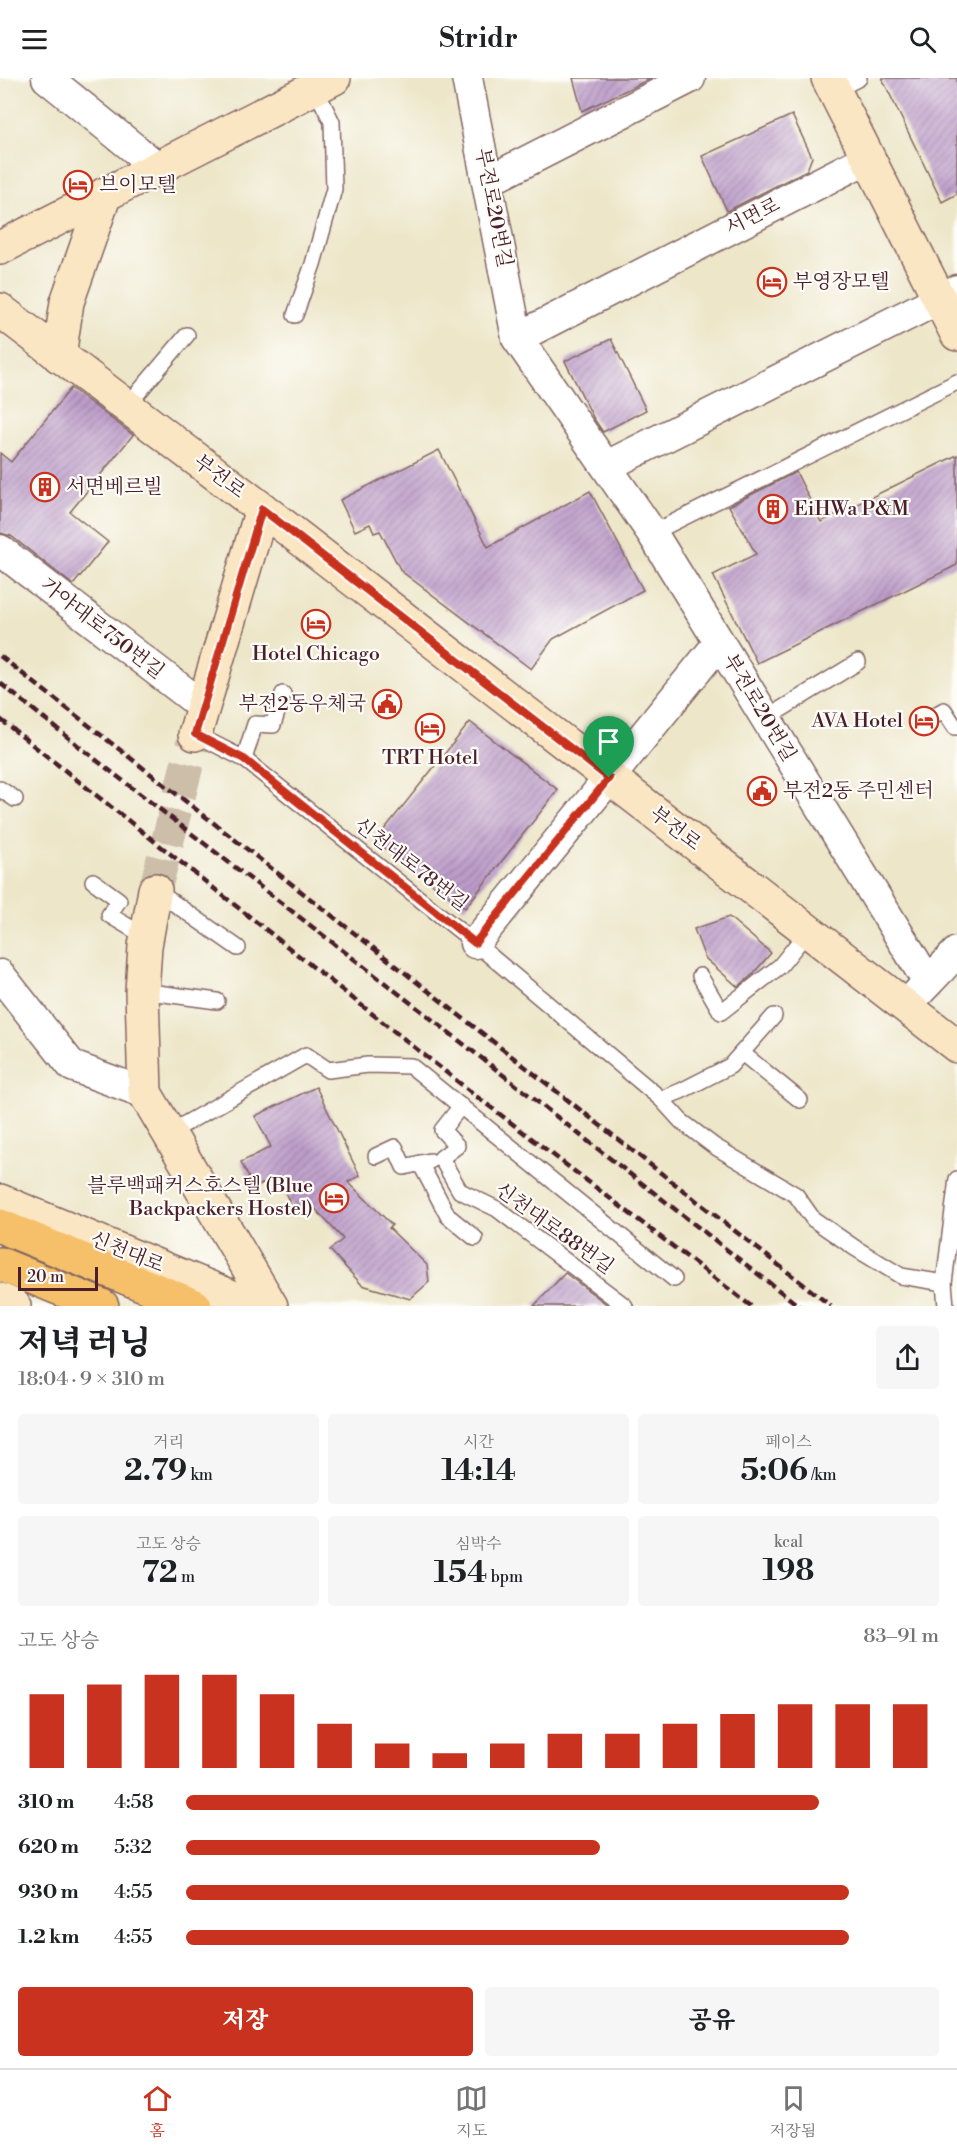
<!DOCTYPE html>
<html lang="ko">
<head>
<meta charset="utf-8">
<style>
  :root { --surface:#fff; --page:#f6f6f6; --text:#202124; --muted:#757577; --line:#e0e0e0; --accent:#c8321e }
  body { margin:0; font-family:"Libre Bodoni","Noto Serif KR",serif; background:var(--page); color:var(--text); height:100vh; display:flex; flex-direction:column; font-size:22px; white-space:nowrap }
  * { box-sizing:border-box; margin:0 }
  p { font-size:20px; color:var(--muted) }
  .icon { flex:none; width:33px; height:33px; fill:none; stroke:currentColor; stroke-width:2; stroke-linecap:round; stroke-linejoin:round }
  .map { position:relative; height:1228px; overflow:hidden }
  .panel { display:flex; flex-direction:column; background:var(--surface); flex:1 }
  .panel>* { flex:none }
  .scale { position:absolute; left:18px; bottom:15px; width:80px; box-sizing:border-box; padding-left:6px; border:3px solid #4a1f2b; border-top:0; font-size:16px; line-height:21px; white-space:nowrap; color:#4a1f2b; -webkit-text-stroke:4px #fdfcf7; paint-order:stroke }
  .pin { position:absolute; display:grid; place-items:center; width:51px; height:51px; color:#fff; margin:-62px -26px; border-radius:50% 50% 50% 0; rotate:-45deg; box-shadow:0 0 6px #0007 }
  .pin .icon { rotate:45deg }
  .round { display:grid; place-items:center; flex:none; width:63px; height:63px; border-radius:6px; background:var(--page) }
  .overview { display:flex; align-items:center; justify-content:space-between; height:102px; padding:0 18px }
  h1 { font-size:33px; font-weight:800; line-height:45px }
  .figures { display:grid; grid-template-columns:repeat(3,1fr); gap:9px; height:102px; padding:6px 18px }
  .figures div { display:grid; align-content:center; border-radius:6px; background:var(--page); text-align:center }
  .figures b { font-size:30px; font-weight:800 }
  .figures small { font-size:16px; font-weight:400 }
  .figures p { font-size:16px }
  .chart { height:168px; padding:12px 18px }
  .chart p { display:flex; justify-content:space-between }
  .chart svg { width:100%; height:108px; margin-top:6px; stroke:var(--accent); stroke-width:6 }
  .button { display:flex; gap:12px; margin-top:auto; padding:12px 18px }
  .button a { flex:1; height:69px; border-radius:6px; background:var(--accent); color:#fff; font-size:24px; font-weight:800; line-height:69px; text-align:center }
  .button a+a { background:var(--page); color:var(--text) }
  ul { padding:0 18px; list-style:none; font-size:20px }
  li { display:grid; grid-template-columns:96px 72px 1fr; align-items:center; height:45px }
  li i { height:15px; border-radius:8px; background:var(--accent) }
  header { display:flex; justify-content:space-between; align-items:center; height:78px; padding:0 18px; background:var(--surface); font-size:27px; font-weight:800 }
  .dock { display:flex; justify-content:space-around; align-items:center; height:84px; border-top:2px solid var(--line); background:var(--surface); font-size:16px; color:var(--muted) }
  .dock a { display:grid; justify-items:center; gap:3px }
  .dock .on { color:var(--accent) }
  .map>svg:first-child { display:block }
</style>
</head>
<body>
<header><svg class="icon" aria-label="menu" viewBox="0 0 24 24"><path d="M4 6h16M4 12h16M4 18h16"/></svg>Stridr<svg class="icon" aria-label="search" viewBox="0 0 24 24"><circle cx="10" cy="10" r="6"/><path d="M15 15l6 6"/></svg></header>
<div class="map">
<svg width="957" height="1228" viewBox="0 0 957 1228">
  <defs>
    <pattern id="building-hatch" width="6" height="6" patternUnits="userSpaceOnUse" patternTransform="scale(1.5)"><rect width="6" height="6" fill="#bd9dca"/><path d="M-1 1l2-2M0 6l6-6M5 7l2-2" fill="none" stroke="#9c7fa4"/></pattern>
  </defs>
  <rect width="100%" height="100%" fill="#fdfcf7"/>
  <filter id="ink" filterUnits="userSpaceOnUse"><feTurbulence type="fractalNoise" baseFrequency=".0167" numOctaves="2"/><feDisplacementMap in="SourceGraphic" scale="12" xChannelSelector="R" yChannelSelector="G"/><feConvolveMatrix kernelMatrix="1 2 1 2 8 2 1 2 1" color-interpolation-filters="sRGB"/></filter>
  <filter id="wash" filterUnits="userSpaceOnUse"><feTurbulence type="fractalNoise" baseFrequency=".008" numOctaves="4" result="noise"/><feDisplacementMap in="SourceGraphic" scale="24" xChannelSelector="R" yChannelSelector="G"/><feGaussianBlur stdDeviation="1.35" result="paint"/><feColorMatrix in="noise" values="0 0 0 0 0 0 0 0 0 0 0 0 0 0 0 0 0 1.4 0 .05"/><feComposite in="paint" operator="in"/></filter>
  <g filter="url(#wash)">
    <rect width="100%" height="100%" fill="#ede6c9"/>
    <g id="blocks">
      <g fill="url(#building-hatch)">
        <polygon points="573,0 652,0 582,33"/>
        <polygon points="882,0 957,0 957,116 942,124"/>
        <polygon points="792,37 812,79 807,92 727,133 702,78"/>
        <polygon points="611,261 646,332 603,354 594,341 565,283"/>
        <polygon points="71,310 133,357 70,434 108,464 73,507 11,458 0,455 0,375 11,384"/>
        <polygon points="439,372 488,469 590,413 643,512 553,561 531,591 401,493 380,453 374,455 370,446 355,453 340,422"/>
        <polygon points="957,377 957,487 757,585 713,497 756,476 729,428 796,394 821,444"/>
        <polygon points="470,644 558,712 465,830 375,763"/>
        <polygon points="729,839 771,875 751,898 738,909 705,880 694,851"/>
        <polygon points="316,1009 360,1098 348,1104 392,1147 389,1150 427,1187 429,1204 410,1221 362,1207 330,1172 343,1161 308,1123 293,1131 277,1098 254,1110 241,1084 271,1069 255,1038"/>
        <polygon points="565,1195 609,1228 534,1228"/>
      </g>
    </g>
  </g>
  <g filter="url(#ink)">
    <use href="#blocks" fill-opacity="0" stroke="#836562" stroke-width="1.5"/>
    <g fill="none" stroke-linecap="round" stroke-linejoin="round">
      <polyline stroke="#ccbea9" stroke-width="33" stroke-dasharray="33 16" stroke-linecap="butt" points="155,812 195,656"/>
      <g stroke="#836562" stroke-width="18">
        <g id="lane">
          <polyline points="834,13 859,0"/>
          <polyline points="295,237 313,186 334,111 332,44 315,10"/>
          <polyline points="126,329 187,257"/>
          <polyline points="652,455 957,304"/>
          <polyline points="765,641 858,584"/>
          <polyline points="924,643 944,632 955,649 957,649"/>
          <polyline points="195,656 244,681 475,865 661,1021 681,1043 714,1068 796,1117 813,1141 855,1170 901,1198 944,1205"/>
          <polyline points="244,681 255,646 273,647 283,616"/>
          <polyline points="0,711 15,721"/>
          <polyline points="93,803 119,822 109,837 146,859"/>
          <polyline points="155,812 238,870"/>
          <polyline points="700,898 721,934 780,888 808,853"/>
          <polyline points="142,913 217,923"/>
          <polyline points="742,975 800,1022"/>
          <polyline points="661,1021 681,1013 730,988 774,938"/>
          <polyline points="461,1028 442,1052 457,1068 441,1080 460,1113 497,1131 625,1228"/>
          <polyline points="169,1055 306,977 328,992 368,987 411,988 674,1201"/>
          <polyline points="376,1078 395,1069 404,1089 430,1083"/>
          <polyline points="420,1085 448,1138 475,1160"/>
          <polyline points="946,1228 944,1205 957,1101"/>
        </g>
      </g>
      <g stroke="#836562" stroke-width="33">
        <g id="street">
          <polyline points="47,0 157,89"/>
          <polyline points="467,0 517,260 652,455 928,904"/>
          <polyline points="488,103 690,0"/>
          <polyline points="517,260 868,80"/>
          <polyline points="607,388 957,212"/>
          <polyline points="0,472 204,629"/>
          <polyline points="475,865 719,565"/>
          <polyline points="0,897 72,988 145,1015"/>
          <polyline points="916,917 957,874"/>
        </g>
      </g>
      <g stroke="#836562" stroke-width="36">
        <g id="secondary">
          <polyline points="828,0 957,256"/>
          <polyline points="0,170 334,0"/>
          <polyline points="0,232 262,431 957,968"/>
          <polyline points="59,278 67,224 105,116"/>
          <polyline points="195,656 262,431"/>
          <polyline points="155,812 145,868 142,913 145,1015 271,1228"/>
          <polyline points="0,1123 254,1228"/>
          <polyline points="0,1222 14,1228"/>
        </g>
      </g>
      <g stroke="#836562" stroke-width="36">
        <g id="highway">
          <polyline points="0,1148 195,1228"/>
          <polyline points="0,1186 102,1228"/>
        </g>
      </g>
      <use href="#lane" stroke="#fff" stroke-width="15"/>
      <use href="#street" stroke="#fff" stroke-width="30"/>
      <use href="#secondary" stroke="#fbe6c4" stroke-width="33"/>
      <use href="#highway" stroke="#f6c06b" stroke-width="33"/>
      <g stroke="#4a1f2b" stroke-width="4.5" stroke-dasharray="9 4.5" stroke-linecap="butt">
        <polyline points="0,578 831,1228"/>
        <polyline points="0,605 100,685 420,932 799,1228"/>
        <polyline points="0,641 476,1018 751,1228"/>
      </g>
    </g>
  </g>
  <g fill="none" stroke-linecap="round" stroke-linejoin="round" filter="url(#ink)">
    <g stroke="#fff" stroke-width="12">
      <polygon id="route" points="262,431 609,700 475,865 244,681 195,656"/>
    </g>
    <use href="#route" stroke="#c8321e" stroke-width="8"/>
  </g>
  <defs>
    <g id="hotel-ring" transform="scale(1.5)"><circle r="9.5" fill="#fdfcf7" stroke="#c8321e" stroke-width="1.5"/><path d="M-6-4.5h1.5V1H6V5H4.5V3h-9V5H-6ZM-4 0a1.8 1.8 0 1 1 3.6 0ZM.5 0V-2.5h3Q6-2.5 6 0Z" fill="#c8321e"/></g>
    <g id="building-ring" transform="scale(1.5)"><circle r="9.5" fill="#fdfcf7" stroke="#c8321e" stroke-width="1.5"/><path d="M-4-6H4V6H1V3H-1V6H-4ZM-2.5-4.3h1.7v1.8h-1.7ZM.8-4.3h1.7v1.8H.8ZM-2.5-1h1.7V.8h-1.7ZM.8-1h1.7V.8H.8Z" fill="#c8321e"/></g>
    <g id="civic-ring" transform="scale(1.5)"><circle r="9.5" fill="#fdfcf7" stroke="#c8321e" stroke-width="1.5"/><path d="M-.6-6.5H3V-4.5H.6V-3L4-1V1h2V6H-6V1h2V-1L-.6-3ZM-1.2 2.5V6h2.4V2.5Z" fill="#c8321e"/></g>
  </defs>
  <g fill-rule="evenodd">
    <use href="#hotel-ring" x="78" y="107"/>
    <use href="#hotel-ring" x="772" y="204"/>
    <use href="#building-ring" x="45" y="409"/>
    <use href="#building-ring" x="773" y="431"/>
    <use href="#hotel-ring" x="316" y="546"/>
    <use href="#civic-ring" x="387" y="626"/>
    <use href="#hotel-ring" x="924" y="643"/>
    <use href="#hotel-ring" x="430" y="650"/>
    <use href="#civic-ring" x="762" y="713"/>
    <use href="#hotel-ring" x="334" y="1120"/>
  </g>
  <g text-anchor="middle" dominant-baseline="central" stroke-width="4.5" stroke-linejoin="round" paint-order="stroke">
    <g font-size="20" fill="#4a1f2b" stroke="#fdfcf7" text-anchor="start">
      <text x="99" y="107">브이모텔</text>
      <text x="793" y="204">부영장모텔</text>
      <text x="66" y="409">서면베르빌</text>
      <text x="794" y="431">EiHWa P&amp;M</text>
      <text x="316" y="576" text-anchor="middle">Hotel Chicago</text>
      <text x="366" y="626" text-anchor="end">부전2동우체국</text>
      <text x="903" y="643" text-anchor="end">AVA Hotel</text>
      <text x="430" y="680" text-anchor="middle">TRT Hotel</text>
      <text x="783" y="713">부전2동 주민센터</text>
      <text x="313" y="1108" text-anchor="end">블루백패커스호스텔 (Blue<tspan x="313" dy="23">Backpackers Hostel)</tspan></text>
    </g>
    <g font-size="20" fill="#4a1f2b" stroke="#fdfcf7">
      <text transform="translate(493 130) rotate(79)">부전로20번길</text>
      <text transform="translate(753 139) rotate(-27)">서면로</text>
      <text transform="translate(219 399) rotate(37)">부전로</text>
      <text transform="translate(102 551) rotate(38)">가야대로750번길</text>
      <text transform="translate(759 630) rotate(59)">부전로20번길</text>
      <text transform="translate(675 751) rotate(38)">부전로</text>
      <text transform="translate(411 787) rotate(38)">신천대로78번길</text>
      <text transform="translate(554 1151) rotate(36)">신천대로88번길</text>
      <text transform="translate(127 1175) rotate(22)">신천대로</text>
    </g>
  </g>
</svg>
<div class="scale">20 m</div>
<div class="pin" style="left:609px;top:700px;background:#1e9e55"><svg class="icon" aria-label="arrive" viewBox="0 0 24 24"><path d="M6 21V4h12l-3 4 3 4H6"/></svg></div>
</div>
<section class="panel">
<div class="overview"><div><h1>저녁 러닝</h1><p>18:04 · 9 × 310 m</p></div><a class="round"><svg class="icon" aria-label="share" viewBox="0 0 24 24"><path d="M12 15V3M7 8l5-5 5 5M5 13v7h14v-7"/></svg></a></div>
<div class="figures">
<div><p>거리</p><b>2.79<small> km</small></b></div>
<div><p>시간</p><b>14:14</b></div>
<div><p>페이스</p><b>5:06<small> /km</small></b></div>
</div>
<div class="figures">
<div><p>고도 상승</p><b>72<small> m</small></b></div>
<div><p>심박수</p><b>154<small> bpm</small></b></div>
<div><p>kcal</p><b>198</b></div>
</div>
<div class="chart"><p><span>고도 상승</span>83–91 m</p>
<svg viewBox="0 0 160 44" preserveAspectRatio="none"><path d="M5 44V14M15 44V10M25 44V6M35 44V6M45 44V14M55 44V26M65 44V34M75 44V38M85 44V34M95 44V30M105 44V30M115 44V26M125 44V22M135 44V18M145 44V18M155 44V18"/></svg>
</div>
<ul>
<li><b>310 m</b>4:58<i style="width:84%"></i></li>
<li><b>620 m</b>5:32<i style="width:55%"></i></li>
<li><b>930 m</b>4:55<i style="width:88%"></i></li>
<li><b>1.2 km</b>4:55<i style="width:88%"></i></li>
</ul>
<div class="button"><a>저장</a><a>공유</a></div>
</section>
<nav class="dock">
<a class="on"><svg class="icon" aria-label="home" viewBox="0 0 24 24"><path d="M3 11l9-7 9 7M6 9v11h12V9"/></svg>홈</a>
<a><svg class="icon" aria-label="map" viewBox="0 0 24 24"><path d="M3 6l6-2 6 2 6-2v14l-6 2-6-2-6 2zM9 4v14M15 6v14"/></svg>지도</a>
<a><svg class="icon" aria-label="saved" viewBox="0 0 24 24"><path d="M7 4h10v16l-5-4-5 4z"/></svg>저장됨</a>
</nav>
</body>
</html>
